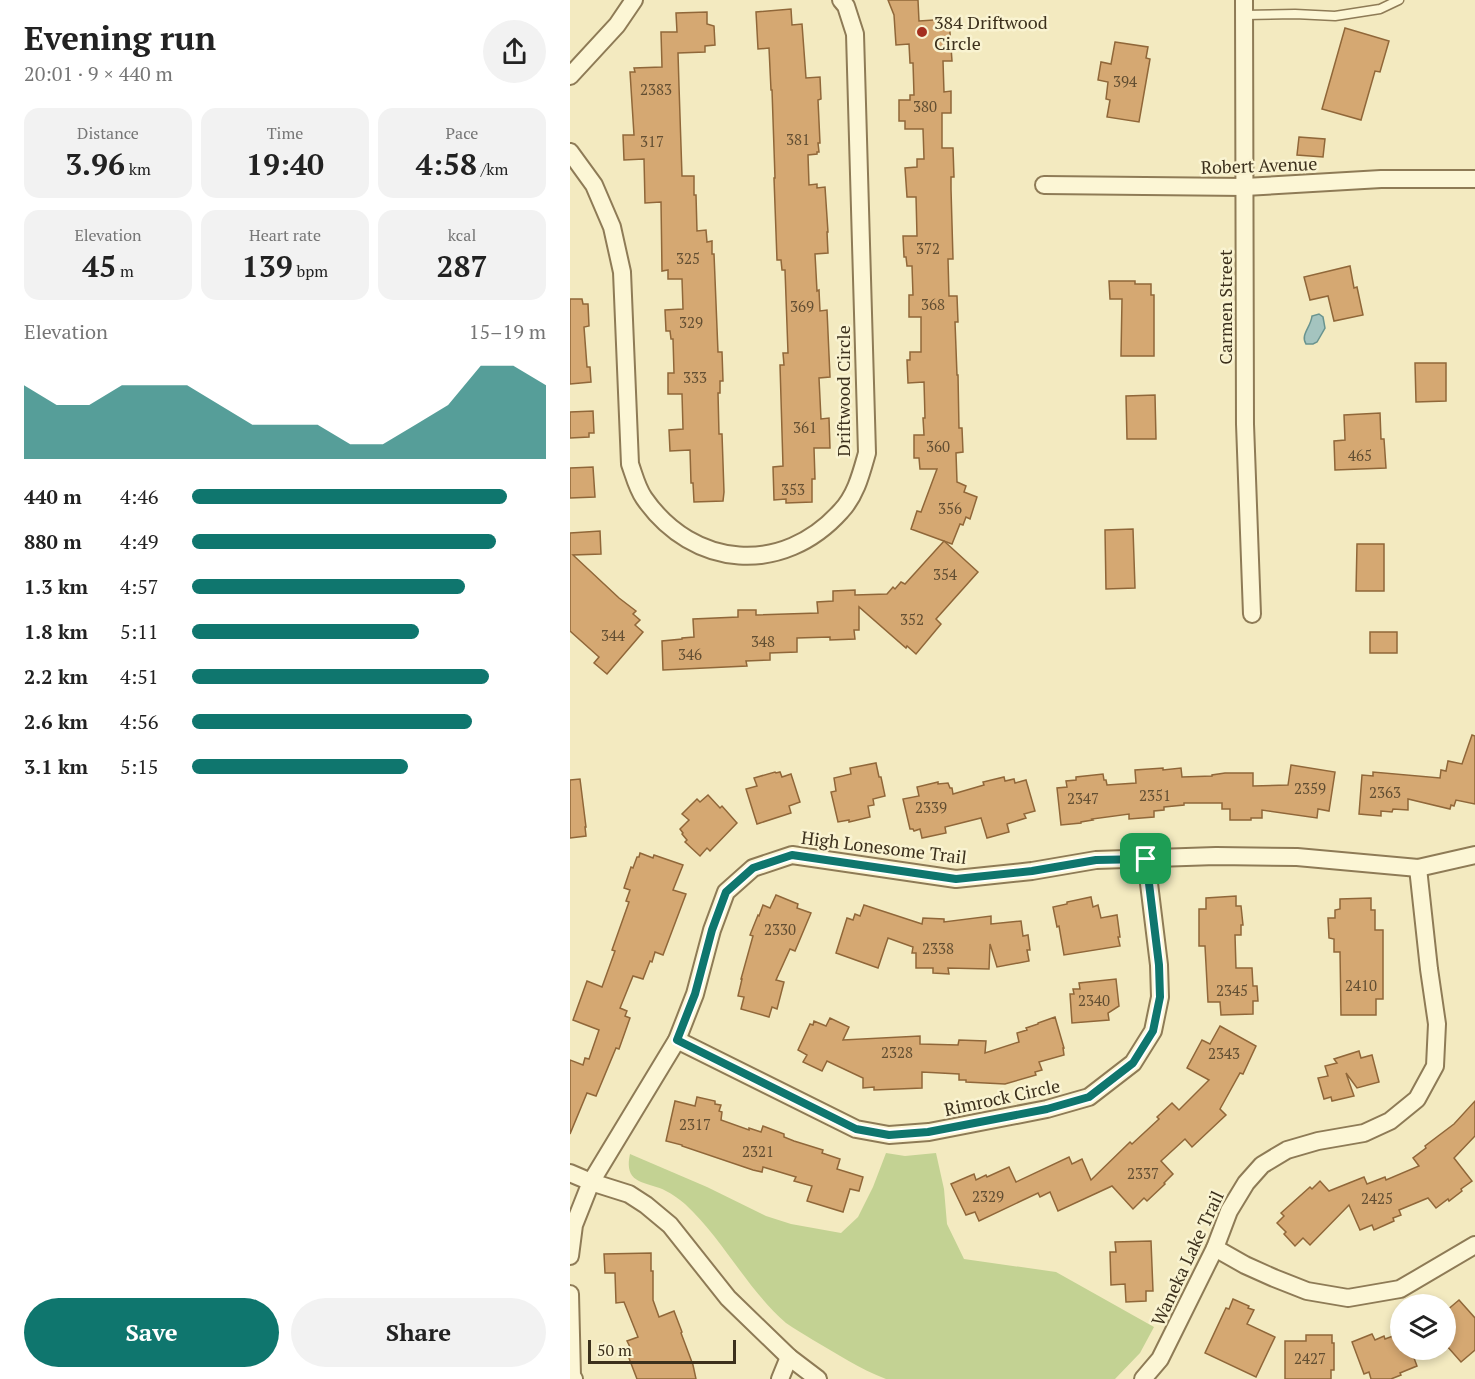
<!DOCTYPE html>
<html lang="en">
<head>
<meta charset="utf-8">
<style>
  :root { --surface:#fff; --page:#f2f2f2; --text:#222; --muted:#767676; --accent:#0f766e }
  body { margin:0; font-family:"PT Serif",serif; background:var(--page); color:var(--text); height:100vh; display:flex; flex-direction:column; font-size:22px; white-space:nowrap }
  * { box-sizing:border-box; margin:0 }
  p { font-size:20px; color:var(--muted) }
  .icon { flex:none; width:33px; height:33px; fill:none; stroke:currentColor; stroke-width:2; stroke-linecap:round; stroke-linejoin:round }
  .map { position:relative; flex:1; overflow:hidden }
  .panel { display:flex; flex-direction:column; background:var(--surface); width:570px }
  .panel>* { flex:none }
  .buttons { position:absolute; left:820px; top:1294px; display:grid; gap:12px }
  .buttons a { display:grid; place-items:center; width:66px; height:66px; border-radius:50%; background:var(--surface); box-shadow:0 3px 9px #0003; font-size:30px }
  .scale { position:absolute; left:18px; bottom:15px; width:148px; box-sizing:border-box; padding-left:6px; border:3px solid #3c301c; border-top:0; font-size:16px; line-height:21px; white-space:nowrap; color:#3c301c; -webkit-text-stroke:4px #f9f3d1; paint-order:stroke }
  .pin { position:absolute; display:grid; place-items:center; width:51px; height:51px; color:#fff; margin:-26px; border-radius:12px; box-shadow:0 3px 9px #0006 }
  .round { display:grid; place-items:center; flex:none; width:63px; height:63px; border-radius:32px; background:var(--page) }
  .summary { display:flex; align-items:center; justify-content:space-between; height:102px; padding:0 24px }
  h1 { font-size:33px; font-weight:800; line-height:45px }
  .metrics { display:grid; grid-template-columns:repeat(3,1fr); gap:9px; height:102px; padding:6px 24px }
  .metrics div { display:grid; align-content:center; border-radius:15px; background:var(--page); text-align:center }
  .metrics b { font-size:30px; font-weight:800 }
  .metrics small { font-size:16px; font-weight:400 }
  .metrics p { font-size:16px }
  .chart { height:168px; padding:12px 24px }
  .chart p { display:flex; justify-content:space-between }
  .chart svg { width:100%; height:108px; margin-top:6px; fill:var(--accent); opacity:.7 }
  .action { display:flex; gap:12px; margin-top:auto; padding:12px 24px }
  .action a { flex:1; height:69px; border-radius:36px; background:var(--accent); color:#fff; font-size:24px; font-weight:800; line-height:69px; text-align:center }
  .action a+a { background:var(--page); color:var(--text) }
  ul { padding:0 24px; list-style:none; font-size:20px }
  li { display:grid; grid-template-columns:96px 72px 1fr; align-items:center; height:45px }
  li i { height:15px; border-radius:8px; background:var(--accent) }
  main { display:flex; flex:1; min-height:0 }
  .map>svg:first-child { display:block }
</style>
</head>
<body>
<main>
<section class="panel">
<div class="summary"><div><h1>Evening run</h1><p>20:01 · 9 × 440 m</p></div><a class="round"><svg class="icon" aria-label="share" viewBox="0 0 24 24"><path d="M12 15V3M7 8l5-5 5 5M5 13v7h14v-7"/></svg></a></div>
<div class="metrics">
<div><p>Distance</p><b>3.96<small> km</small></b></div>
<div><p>Time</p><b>19:40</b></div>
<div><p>Pace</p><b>4:58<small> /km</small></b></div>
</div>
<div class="metrics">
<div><p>Elevation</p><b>45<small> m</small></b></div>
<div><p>Heart rate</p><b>139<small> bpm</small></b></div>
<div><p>kcal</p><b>287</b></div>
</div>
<div class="chart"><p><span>Elevation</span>15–19 m</p>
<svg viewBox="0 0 160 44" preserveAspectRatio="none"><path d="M0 44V14L10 22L20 22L30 14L40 14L50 14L60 22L70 30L80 30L90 30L100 38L110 38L120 30L130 22L140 6L150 6L160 14V44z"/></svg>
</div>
<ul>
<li><b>440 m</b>4:46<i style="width:89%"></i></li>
<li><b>880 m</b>4:49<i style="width:86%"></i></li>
<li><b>1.3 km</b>4:57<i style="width:77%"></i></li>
<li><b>1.8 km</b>5:11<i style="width:64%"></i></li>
<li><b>2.2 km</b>4:51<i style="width:84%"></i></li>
<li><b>2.6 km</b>4:56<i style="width:79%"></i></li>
<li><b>3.1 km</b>5:15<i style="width:61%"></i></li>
</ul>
<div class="action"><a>Save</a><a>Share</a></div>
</section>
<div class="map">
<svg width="905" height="1379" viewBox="0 0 905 1379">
  <rect width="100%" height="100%" fill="#f3eac0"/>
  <path fill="#c3d293" d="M316 1153 335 1156 366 1153 374 1189 377 1224 394 1259 486 1272 584 1327 570 1353 545 1379H316C290 1369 267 1354 243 1340 234 1334 224 1329 216 1323 176 1288 153 1239 115 1204 109 1199 102 1194 96 1191 77 1181 53 1186 60 1154L137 1187 196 1216 221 1224 271 1233 288 1217 303 1187Z"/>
  <path fill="#a4c4bf" stroke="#69948f" stroke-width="1.5" d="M749 314 753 317 755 328 747 342 743 344H736C730 335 741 327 742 316Z"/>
  <g fill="#d5a872" stroke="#906739" stroke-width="1.5">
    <polygon points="318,0 348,0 349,21 379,19 382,61 373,61 374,92 381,91 381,113 372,113 372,148 383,148 384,177 381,177 381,189 383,259 378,259 379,296 387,296 388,322 385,322 387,375 388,375 389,428 392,428 393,452 386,453 387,482 396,486 394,492 407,497 400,519 396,517 393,525 390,524 382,544 341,529 347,511 351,512 367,469 350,469 349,458 344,458 344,435 354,435 353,418 355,418 354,382 338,383 337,360 340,360 340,352 351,352 351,317 339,317 339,295 343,295 342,266 337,266 336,257 334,257 333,236 347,236 346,197 337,197 335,168 347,167 347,159 354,159 353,129 335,129 335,121 329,121 329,100 340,100 340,95 344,95 343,63 340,63 339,44 326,45 324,15"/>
    <polygon points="221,9 222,25 232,24 236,78 250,77 251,99 248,100 250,143 248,143 249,152 247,152 247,154 238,155 239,185 247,184 247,188 255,187 258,232 257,232 258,253 245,254 247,291 249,290 250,311 257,310 260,377 249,378 251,419 259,418 260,448 244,448 245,479 242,479 242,502 216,503 216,499 204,500 203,467 213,466 210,365 214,365 213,353 218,353 215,270 212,270 211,260 207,260 204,178 205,178 202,90 201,90 199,48 188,49 186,12"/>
    <polygon points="137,12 137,24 144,26 145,45 135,46 135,52 108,53 109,86 112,176 124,176 124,195 126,195 127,231 136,230 137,242 142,241 142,254 144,254 148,352 152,352 153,381 150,381 150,393 148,393 149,434 152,434 154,492 153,501 124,502 123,483 121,483 120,450 100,451 99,430 113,429 112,394 98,394 98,373 104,373 103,339 101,339 100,331 96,331 95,310 113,309 112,279 98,279 98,270 92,271 91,202 75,203 74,159 54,160 53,135 64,135 60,72 65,72 64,68 92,67 91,32 107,32 106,13"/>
    <polygon points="775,28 819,41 810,72 805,71 791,120 752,109"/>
    <polygon points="545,42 578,47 576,58 580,59 569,122 537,117 540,100 536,99 538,82 528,80 531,62 541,64"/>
    <polygon points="729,137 755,139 753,157 727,155"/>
    <polygon points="780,266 784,288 787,287 793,315 764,321 758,296 740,300 734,277"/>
    <polygon points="539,281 565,281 565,284 581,284 581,295 584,295 584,356 551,356 552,299 540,299"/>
    <polygon points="0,299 12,299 13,304 18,304 19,326 14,327 17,367 20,367 21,382 0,384"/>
    <polygon points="845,363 876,363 876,401 846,402"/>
    <polygon points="585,395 586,439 557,439 556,396"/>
    <polygon points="23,411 24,433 19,433 19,437 0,438 0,412"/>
    <polygon points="810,413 811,439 814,439 816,468 765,470 764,441 775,440 774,415"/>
    <polygon points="23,467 25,497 0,498 0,468"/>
    <polygon points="563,529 565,588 536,589 535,530"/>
    <polygon points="30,531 31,554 3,555 49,598 66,611 63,614 70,620 65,625 73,632 37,674 24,663 29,657 0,631 0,533"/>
    <polygon points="374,541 408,572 366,619 371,624 346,654 337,646 336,648 289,607 289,630 284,630 285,639 260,640 260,637 227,638 227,652 200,653 200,660 176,661 177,666 93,670 92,641 112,639 112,638 124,637 123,619 168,617 168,610 186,610 186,615 248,613 247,602 263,601 263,591 285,590 285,595 317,594 323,587 325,589 331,582 335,584"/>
    <polygon points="787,544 814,544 814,591 786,591"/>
    <rect x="800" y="632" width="27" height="21"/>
    <polygon points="902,735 905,736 905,804 886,800 884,806 881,805 880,809 838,799 838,810 823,809 822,812 811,811 811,816 789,814 792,775 803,776 803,772 870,778 871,770 876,771 878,761 892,764"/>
    <polygon points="306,763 309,777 311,777 315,796 303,799 304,805 298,806 300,817 279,822 279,820 268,822 261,792 266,791 264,778 281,774 280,768"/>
    <polygon points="721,765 765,772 759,811 748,809 747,818 692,810 692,818 681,818 681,820 660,820 660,809 652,809 652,803 614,803 614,805 594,807 594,810 584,811 584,817 559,819 559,814 522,819 523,820 511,822 511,823 491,825 487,788 497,787 496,781 506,780 506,777 533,774 534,780 536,780 537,785 566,783 565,770 593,768 593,770 611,768 612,777 642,776 642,775 655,773 683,773 683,786 718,785"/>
    <polygon points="205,772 206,773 210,772 212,777 221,774 230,802 219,806 221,813 187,824 176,789 187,786 184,778"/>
    <polygon points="434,777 435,781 444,779 445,783 456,780 465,811 454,814 456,818 437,824 439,832 417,838 411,818 375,827 376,833 352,838 350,829 344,831 343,829 340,829 333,799 349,796 347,787 368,782 368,784 378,783 380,788 382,788 383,794 414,785 413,782"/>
    <polygon points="10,779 16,827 15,827 16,836 0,838 0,780"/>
    <polygon points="138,795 150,808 152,806 167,823 140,851 137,848 130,856 115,842 117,840 112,834 113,833 110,829 119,820 112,814 127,799 130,802"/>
    <polygon points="70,853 83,858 84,855 113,865 103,890 116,894 93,955 85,952 82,962 80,961 73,979 63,976 50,1008 57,1011 55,1016 60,1018 49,1049 46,1048 26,1096 17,1093 0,1134 0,1060 13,1065 15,1058 19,1059 29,1030 3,1020 17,981 32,987 45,951 42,950 59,902 56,901 60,890 54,888 61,867 63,868 67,857 69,857"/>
    <polygon points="206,895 228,904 227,908 241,913 225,951 220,949 206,980 214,982 207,1009 202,1007 199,1017 171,1009 174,997 168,996 172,979 171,979 183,936 180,935 188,915 189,916 193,905 200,908"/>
    <polygon points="666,896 666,906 671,906 673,925 671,925 671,935 665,935 666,968 682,968 683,986 687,986 688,1001 683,1001 683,1014 651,1015 650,1002 638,1002 635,946 629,946 629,909 636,909 636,898"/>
    <polygon points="521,897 523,907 528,905 531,918 547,915 550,937 548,937 550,946 494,955 489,926 487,927 483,907 497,904 497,902"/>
    <polygon points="801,898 801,910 805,910 805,930 813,930 813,999 806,999 806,1015 771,1015 770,952 764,952 764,939 759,938 758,918 765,918 765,910 770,909 770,899"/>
    <polygon points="294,905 352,924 353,918 374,919 374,922 421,916 421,924 451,921 453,936 458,935 460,950 457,950 459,961 427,967 420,944 419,969 378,968 379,974 363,973 363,968 346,968 346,953 342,953 343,947 318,938 308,968 266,953 277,918 283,920 285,914 290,916"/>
    <polygon points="546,979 549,1006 538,1013 539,1020 502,1023 500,994 504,994 503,989 510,989 509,983"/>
    <polygon points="485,1017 494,1048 493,1048 494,1055 469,1062 472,1070 465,1072 466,1075 435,1084 396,1082 396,1080 389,1080 389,1074 352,1072 352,1088 304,1090 304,1087 293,1088 293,1078 257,1061 252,1071 233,1062 237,1055 228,1050 240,1024 243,1025 244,1021 256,1026 260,1018 279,1027 273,1040 350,1036 350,1044 388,1045 389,1040 416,1041 415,1053 449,1042 447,1033 457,1030 456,1028 468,1024 468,1023"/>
    <polygon points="650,1026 686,1046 673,1074 670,1073 650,1109 656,1115 622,1147 615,1139 591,1161 603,1174 594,1183 595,1184 577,1201 574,1198 563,1209 542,1186 488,1211 480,1192 470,1197 468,1193 409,1221 405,1212 396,1215 381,1184 404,1174 406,1180 416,1175 417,1177 439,1167 446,1182 499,1157 502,1164 512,1159 521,1180 560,1142 562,1144 589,1119 587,1117 602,1103 609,1110 639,1080 617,1068 632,1040 640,1044"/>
    <polygon points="789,1051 791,1058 802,1055 809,1082 787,1088 776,1073 784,1096 762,1101 761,1097 754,1099 748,1078 758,1076 755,1066 767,1063 764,1059"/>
    <polygon points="127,1097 145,1101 145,1104 151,1105 149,1111 152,1112 151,1120 179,1130 179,1128 191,1132 193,1126 214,1134 214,1137 224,1141 253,1150 252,1153 270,1159 267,1169 293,1177 289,1191 280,1189 273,1212 237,1201 242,1186 224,1181 226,1177 193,1167 192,1172 183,1170 112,1146 112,1145 96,1141 105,1101 125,1106"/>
    <polygon points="905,1101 905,1136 884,1158 902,1181 891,1189 892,1191 879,1201 878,1199 866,1208 858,1198 829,1210 831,1215 823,1218 824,1221 804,1230 802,1225 790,1230 779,1205 740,1245 733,1238 725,1246 714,1234 716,1232 707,1223 714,1216 711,1213 740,1187 742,1189 750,1181 759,1191 794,1177 797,1184 815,1177 816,1180 849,1166 843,1158 856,1148 855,1146 884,1124"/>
    <polygon points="581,1241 583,1291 576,1291 576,1301 556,1302 555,1284 541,1285 540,1252 546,1252 545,1242"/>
    <polygon points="81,1253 81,1271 83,1271 83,1300 89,1317 104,1311 112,1332 111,1333 123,1365 126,1379 67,1379 57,1353 62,1351 57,1341 68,1337 54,1302 46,1303 45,1273 35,1273 34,1254"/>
    <polygon points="663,1299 679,1306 678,1308 684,1310 677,1324 705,1337 686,1377 635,1353 656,1308 659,1309"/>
    <polygon points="889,1300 905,1318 905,1350 891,1362 876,1345 876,1311"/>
    <polygon points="831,1333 831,1350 841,1350 847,1366 830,1373 831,1375 821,1379 801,1379 799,1372 794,1374 782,1342 802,1334 805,1340 814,1336 815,1339"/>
    <polygon points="736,1335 762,1335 762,1343 764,1343 764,1370 761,1370 761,1379 715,1379 715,1341 736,1341"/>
  </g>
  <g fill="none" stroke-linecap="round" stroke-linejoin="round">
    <g stroke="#8e7b56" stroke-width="11">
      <polyline id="service" points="674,15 725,14 765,16 810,9 829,0"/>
    </g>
    <g stroke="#8e7b56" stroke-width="20">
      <g id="minor">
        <polyline points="674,0 675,424 682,614"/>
        <polyline points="0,76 47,25 64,0"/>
        <path d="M0 152 24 185 42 227 52 272 60 464C64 475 67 488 74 498 123 569 213 576 271 511 286 495 291 474 297 453L285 34 276 6 271 0"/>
        <polyline points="474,185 675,187 811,179 905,179"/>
        <polyline points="107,1040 286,1129 319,1135 359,1132 477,1109 519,1097 563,1063 583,1031 590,997 589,965 576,859"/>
        <polyline points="0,1173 21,1182 59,1194 76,1205 100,1225 158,1298 219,1357 248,1379"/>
        <polyline points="645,1248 675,1265 704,1278 737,1291 778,1298 830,1289 905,1245"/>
        <polyline points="0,1256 4,1225 21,1182 107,1040 125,994 142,930 156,892 183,868 222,855 386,879 462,871 526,860 646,856 727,857 848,868 905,855"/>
        <polyline points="0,1294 2,1376 4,1379"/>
        <polyline points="210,1379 219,1357"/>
        <polyline points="573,1379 590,1359 645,1248 659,1211 676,1183 692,1165 717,1150 748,1141 794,1133 820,1121 847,1099 865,1066 867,1024 859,969 848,868"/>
      </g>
    </g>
    <use href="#service" stroke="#fcf6d5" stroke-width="8"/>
    <use href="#minor" stroke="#fcf6d5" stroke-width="16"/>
  </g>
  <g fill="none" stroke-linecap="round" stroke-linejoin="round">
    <g stroke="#fff" stroke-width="12">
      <polygon id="route" points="222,855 386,879 462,871 526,860 576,859 589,965 590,997 583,1031 563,1063 519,1097 477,1109 358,1132 319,1135 286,1129 107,1040 125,994 142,930 156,892 183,868"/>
    </g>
    <use href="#route" stroke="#0f766e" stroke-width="8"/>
  </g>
  <circle fill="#a42f1f" stroke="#f9f3d1" stroke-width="2" cx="352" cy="32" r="6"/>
  <g text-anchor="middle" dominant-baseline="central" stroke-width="5" stroke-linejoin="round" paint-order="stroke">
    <g font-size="15" fill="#624e32">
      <text x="555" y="81">394</text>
      <text x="86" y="89">2383</text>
      <text x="355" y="106">380</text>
      <text x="228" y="139">381</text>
      <text x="82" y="141">317</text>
      <text x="358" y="248">372</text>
      <text x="118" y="258">325</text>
      <text x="363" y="304">368</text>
      <text x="232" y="306">369</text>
      <text x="121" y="322">329</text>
      <text x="125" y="377">333</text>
      <text x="235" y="427">361</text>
      <text x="368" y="446">360</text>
      <text x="790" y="455">465</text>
      <text x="223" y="489">353</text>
      <text x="380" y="508">356</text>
      <text x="375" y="574">354</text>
      <text x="342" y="619">352</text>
      <text x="43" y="635">344</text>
      <text x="193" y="641">348</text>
      <text x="120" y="654">346</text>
      <text x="740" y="788">2359</text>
      <text x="815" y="792">2363</text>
      <text x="585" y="795">2351</text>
      <text x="513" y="798">2347</text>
      <text x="361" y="807">2339</text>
      <text x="210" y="929">2330</text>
      <text x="368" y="948">2338</text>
      <text x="791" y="985">2410</text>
      <text x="662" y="990">2345</text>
      <text x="524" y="1000">2340</text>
      <text x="327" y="1052">2328</text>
      <text x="654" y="1053">2343</text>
      <text x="125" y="1124">2317</text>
      <text x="188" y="1151">2321</text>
      <text x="573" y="1173">2337</text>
      <text x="418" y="1196">2329</text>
      <text x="807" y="1198">2425</text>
      <text x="740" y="1358">2427</text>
    </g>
    <g font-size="18" fill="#3c301c" stroke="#f9f3d1" text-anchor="start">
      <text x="364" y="22">384 Driftwood<tspan x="364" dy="21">Circle</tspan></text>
    </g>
    <g font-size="18" fill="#3c301c" stroke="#f9f3d1">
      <text transform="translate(689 165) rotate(-2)">Robert Avenue</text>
      <text transform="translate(655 307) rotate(-90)">Carmen Street</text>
      <text transform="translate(273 391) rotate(-90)">Driftwood Circle</text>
      <text transform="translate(314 847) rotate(7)">High Lonesome Trail</text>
      <text transform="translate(432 1097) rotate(-12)">Rimrock Circle</text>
      <text transform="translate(617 1258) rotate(-65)">Waneka Lake Trail</text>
    </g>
  </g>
</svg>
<div class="buttons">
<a><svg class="icon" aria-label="layers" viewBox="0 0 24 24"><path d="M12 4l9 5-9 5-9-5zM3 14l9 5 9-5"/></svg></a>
</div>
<div class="scale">50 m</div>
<div class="pin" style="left:576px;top:859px;background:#1e9e55"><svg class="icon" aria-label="arrive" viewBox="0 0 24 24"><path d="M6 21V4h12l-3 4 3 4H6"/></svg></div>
</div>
</main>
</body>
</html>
